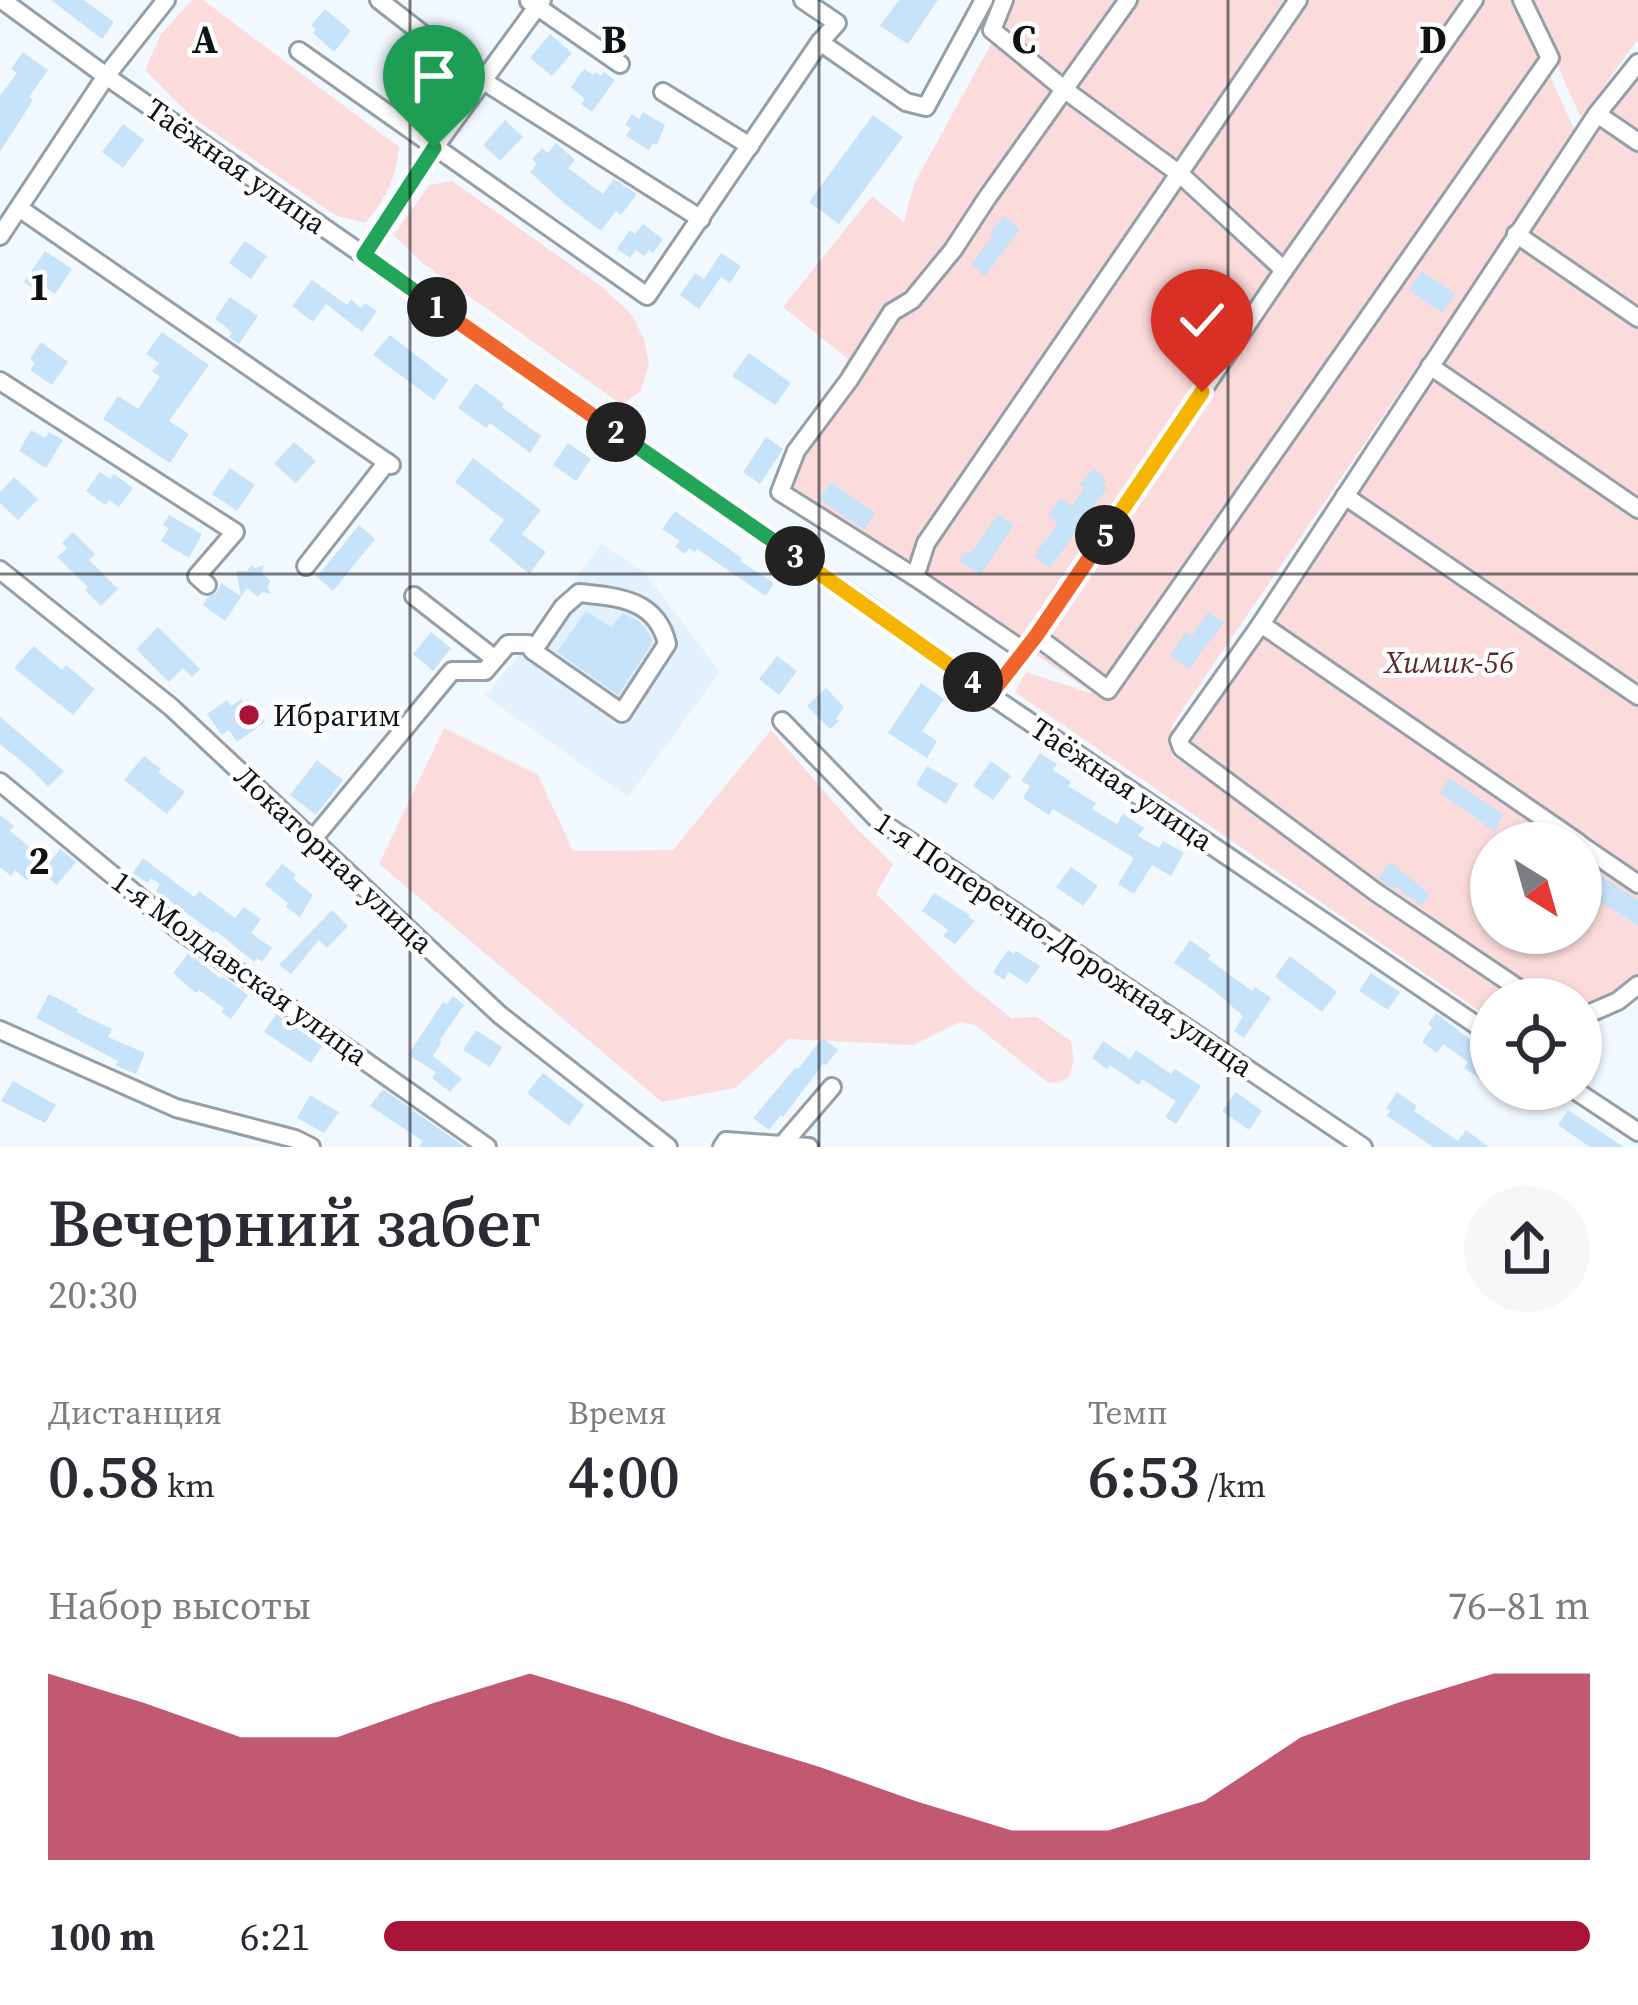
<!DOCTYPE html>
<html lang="ru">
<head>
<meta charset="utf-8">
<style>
  :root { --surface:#fff; --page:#f7f7f7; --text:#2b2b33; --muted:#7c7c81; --accent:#a91338 }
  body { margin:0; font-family:"Source Serif 4",serif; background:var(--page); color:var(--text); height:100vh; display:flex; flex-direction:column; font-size:45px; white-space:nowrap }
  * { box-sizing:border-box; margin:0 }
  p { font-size:39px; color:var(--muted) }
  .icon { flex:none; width:66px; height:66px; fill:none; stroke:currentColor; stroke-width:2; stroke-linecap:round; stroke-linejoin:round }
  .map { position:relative; height:1147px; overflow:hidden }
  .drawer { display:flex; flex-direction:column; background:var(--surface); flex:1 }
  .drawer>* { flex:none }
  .needle { width:78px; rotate:143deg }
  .tools { position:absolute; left:1470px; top:822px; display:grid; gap:24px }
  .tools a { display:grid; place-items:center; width:132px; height:132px; border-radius:50%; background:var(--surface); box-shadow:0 3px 9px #0004; font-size:60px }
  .pin { position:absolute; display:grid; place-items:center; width:102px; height:102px; color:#fff; margin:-123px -51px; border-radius:50% 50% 50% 0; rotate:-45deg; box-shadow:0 0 12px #0007 }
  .pin .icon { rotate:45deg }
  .km { position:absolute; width:60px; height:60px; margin:-30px; border-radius:50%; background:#222; color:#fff; font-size:33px; line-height:60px; text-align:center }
  .round { display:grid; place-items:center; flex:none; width:126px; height:126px; border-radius:63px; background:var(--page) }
  .overview { display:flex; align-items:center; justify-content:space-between; height:204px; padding:0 48px }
  h1 { font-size:66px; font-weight:600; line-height:90px }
  .stats { display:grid; grid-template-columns:repeat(3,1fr); gap:18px; height:204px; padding:12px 48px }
  .stats div { display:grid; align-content:center }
  .stats b { font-size:60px; font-weight:600 }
  .stats small { font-size:33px; font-weight:400 }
  .stats p { font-size:33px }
  .chart { height:336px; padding:24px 48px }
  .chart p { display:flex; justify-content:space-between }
  .chart svg { width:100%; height:216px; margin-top:12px; fill:var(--accent); opacity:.7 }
  ul { padding:0 48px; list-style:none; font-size:39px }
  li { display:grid; grid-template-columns:192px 144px 1fr; align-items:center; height:90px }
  li i { height:30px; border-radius:15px; background:var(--accent) }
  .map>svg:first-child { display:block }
</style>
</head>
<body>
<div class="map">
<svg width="1638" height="1147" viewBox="0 0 1638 1147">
  <rect width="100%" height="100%" fill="#f2f9fe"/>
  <polygon fill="#e3f1fd" points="601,544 644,572 720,672 628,797 485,696 528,644"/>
  <g fill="#fcdbdc" fill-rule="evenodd">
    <path d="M192 0H203L399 147C396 180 386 198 365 223L335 215 193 118 145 70 161 34Z"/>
    <path d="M1015 0H1516L1576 134 1172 725 1173 736 1638 64V976L1603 1006H1581V999H1551L1172 746V755L1518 999H1491V1019L1015 692 1026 672 1094 694 781 482 848 359 783 307 872 196 904 222 914 184ZM1491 843H1581V933H1491Z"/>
    <polygon points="1528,0 1638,0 1638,39 1581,118"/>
    <polygon points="452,181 601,286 632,315 644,339 649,363 641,391 622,405 421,262 394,235 429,185"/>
    <polygon points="444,728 538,775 573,851 673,850 771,730 857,829 893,864 876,894 966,982 1011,1018 1037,1017 1071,1041 1074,1061 1069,1077 1058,1083 1047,1082 975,1025 960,1022 913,1045 789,1039 735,1088 662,1102 379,864"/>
  </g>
  <g fill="#c7e3fa">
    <polygon points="51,0 84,0 114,22 102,39"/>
    <polygon points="899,0 938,0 908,44 880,26"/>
    <polygon points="325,9 351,31 334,52 313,33 316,29 311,25"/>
    <polygon points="550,34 572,53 552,76 530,58"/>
    <polygon points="23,52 48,70 29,97 33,100 0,152 0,96 17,73 11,69"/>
    <polygon points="584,69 593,75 595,72 601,76 604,72 615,80 592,112 581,104 585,99 571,87"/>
    <polygon points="643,112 665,125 657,145 653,143 649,150 626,136 631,128 625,125 632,114 639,119"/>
    <polygon points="873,115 903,137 839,224 809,202"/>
    <polygon points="505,120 523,137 500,161 483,145"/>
    <polygon points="123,124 144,140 123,168 102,152"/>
    <polygon points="556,143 575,160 568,168 603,194 614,179 637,194 621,215 616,211 601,231 564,203 530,172 537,164 532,159 542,148 548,153"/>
    <polygon points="1004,216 1020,229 985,276 971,264 993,236 990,234"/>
    <polygon points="643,224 663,239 653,253 649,250 644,256 636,250 630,258 617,249 630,230 635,234"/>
    <polygon points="245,241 267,256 251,279 229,263"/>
    <polygon points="45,251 72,269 55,294 40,283 35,290 24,282"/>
    <polygon points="721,253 741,266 730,283 721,277 699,309 680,295 695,273 704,279"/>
    <polygon points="1422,271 1455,294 1442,313 1409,290"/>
    <polygon points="312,280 347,305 351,299 361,308 365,303 377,311 362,332 326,304 313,322 292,306"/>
    <polygon points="230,297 258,316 239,344 229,337 232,333 226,327 215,319"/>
    <polygon points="162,332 209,365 169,421 189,434 170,463 103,419 118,396 138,409 160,377 152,371 159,363 146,354"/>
    <polygon points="390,335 448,380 434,400 373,355"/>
    <polygon points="41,342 68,362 52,385 30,370 35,363 30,359"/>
    <polygon points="749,353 791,383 775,405 732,376"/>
    <polygon points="476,383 504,404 502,407 541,436 530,453 490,423 486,428 458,408"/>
    <polygon points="31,430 45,438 49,432 63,440 46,468 19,451"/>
    <polygon points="766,437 783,449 760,484 743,472"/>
    <polygon points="294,442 316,461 296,483 274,464"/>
    <polygon points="568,443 591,459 576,481 553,465"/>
    <polygon points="473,458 541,510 522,534 546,552 529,574 489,540 504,520 455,482"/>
    <polygon points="230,468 255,485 237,511 212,494"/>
    <polygon points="1093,469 1106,480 1103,485 1107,488 1050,568 1034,556 1058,523 1048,515 1061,498 1071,506 1084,488 1080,484"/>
    <polygon points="100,472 110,479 114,474 133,488 119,507 109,500 105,505 86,491"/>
    <polygon points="14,477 38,499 18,520 0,503 0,492"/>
    <polygon points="831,482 875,513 864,530 819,499"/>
    <polygon points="675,511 742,558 740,561 774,583 766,596 697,549 695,552 689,548 685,554 675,547 680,541 662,529"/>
    <polygon points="998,514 1014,525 980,575 959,561 966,552 970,554"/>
    <polygon points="169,515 202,534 189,558 161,541 169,528 163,525"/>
    <polygon points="359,525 375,539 333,591 317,577"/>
    <polygon points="73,532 95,554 89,560 118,589 101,606 85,590 88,587 57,557 67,548 62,543"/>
    <polygon points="252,565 255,568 264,565 262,573 271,581 267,586 271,594 262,592 258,597 247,588 225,621 203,605 208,597 217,593 221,583 241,596 236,571 247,571"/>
    <polygon points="586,611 611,627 623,613 640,622 650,635 653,642 618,695 557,652"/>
    <polygon points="1208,612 1224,622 1189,669 1170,656 1186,632 1192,636"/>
    <polygon points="158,627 200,669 192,677 183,668 169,682 136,649"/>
    <polygon points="431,632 451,648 433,671 413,654"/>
    <polygon points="34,646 62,670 66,665 95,689 73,715 14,668"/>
    <polygon points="777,656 797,671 779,695 759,679"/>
    <polygon points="921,683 944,699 922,731 937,741 927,758 888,733"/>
    <polygon points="826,688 844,707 836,719 839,721 830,729 807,706"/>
    <polygon points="241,699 244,703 248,699 265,722 237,742 229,730 222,735 207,714 227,700 231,706"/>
    <polygon points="0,717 64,771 48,787 32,770 0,744"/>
    <polygon points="1040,753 1057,764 1053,770 1071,782 1068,786 1096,803 1092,809 1117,824 1123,814 1144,828 1138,836 1159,848 1163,841 1184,853 1171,876 1152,865 1134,894 1118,884 1134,858 1053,809 1049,815 1023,798 1030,786 1021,781"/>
    <polygon points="144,756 161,769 158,772 185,792 167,814 124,780"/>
    <polygon points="317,760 343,780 316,815 290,795"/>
    <polygon points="991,761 1011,776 993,800 973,786"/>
    <polygon points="927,766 958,784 946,804 916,785"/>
    <polygon points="1449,778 1504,815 1494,831 1440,793"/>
    <polygon points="0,815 14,826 10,831 49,863 60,849 76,862 57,885 36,868 27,880 15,870 11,876 0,867"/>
    <polygon points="143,858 194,897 199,891 235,918 244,907 261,919 251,933 272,948 262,962 257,958 254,962 216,931 214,933 156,891 160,884 151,878 148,883 133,873"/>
    <polygon points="1390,862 1430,894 1421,906 1395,886 1393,889 1378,878"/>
    <polygon points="282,864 296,875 293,879 313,895 300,917 286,907 288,903 265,885"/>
    <polygon points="1071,867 1098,886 1083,906 1056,887"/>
    <polygon points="1600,875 1638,900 1638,926 1588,894"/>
    <polygon points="934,893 970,915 968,917 975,921 955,944 943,936 948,930 922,911"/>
    <polygon points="332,910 348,926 327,948 319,940 291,974 279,965"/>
    <polygon points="1190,940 1211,955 1208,959 1252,991 1255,987 1271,998 1244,1038 1234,1031 1243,1016 1212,989 1174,963"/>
    <polygon points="1008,950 1014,954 1016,951 1040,966 1027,984 1009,972 1004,980 993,972"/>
    <polygon points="189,953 221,979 223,977 248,995 231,1019 221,1012 224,1008 199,990 196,993 173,973"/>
    <polygon points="1290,956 1337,992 1322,1012 1275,977"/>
    <polygon points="1371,973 1400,992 1388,1010 1359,991"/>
    <polygon points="49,994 78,1009 76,1012 112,1029 108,1037 145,1053 136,1074 116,1066 118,1061 36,1018"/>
    <polygon points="453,996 464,1005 440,1040 442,1041 433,1056 462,1079 450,1092 432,1078 436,1072 408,1055 443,1002 447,1004"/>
    <polygon points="1436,1013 1491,1056 1491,1065 1480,1079 1464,1068 1468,1062 1443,1044 1437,1053 1422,1042 1432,1027 1428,1024"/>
    <polygon points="276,1014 322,1046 311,1063 264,1032"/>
    <polygon points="476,1030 502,1047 490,1067 463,1050"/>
    <polygon points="822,1038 838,1050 826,1065 823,1064 783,1117 781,1115 769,1130 753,1118 796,1067 798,1069"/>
    <polygon points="1103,1041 1130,1059 1136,1050 1171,1074 1175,1069 1201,1086 1176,1124 1165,1117 1176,1101 1142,1079 1139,1085 1110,1065 1107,1069 1092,1058"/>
    <polygon points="543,1073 584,1105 569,1126 527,1093"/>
    <polygon points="13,1081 56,1105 45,1123 1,1101"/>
    <polygon points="383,1089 418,1114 465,1147 419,1147 423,1141 370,1106"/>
    <polygon points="1236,1092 1262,1111 1249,1130 1222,1111"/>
    <polygon points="1397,1092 1417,1106 1414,1111 1458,1141 1466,1130 1489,1147 1433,1147 1387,1116 1391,1110 1386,1109"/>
    <polygon points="310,1095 339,1112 324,1133 297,1118"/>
    <polygon points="1568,1110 1624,1147 1590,1147 1558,1125"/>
  </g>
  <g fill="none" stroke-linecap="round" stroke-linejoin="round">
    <g stroke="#959fa8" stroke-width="22">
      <g id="minor">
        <polyline points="2,0 106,76 872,609 990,695 1491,1035"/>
        <polyline points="379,0 482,80 701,219"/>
        <polyline points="1004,0 992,30 1065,90 1181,175 1284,270"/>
        <polyline points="529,1 620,64"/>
        <polyline points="820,42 906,102 926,107 984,0"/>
        <polyline points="299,51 647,296 820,42 837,23 803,0"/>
        <polyline points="663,92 750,146"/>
        <polyline points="1597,114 1638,142"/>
        <polyline points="19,208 391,465"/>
        <polyline points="1516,234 1638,318"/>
        <polyline points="0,236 106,76 166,0"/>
        <polyline points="364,255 434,148 542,0"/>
        <polyline points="1430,366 1638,509"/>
        <polyline points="0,381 235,532 197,576 207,585"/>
        <polyline points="1345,496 1638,696"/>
        <polyline points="306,566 387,462"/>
        <polyline points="0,570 171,707 500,1015 668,1147"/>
        <polyline points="915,577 780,492 796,451 849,380 892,312 912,300 953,250 987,198 1128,0"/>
        <polyline points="414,596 495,659"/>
        <polyline points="1261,624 1579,843"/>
        <polyline points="1036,636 1284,270 1474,0"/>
        <polyline points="1024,651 915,577 926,543 1298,0"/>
        <polyline points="990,695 1036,636 1108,690 1550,58 1522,0"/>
        <polyline points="782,721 877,819 1363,1147"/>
        <polyline points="0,782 179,930 487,1147"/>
        <path d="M313 839 452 671H485L508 644H528L533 651 563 607 579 593C617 597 657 599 667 644L622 713 533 651"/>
        <polyline points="1581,845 1638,884"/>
        <polyline points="1534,999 1377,893 1182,748 1179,740 1261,624 1597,114 1638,63"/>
        <polyline points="1581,1017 1618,1001 1638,985"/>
        <polyline points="0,1030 176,1108 295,1139 311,1147"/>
        <polyline points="1573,1089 1638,1132"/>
        <polyline points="783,1144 832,1087"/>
        <polyline points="722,1147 726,1141 809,1147"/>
      </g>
    </g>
    <use href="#minor" stroke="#fff" stroke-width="16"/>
  </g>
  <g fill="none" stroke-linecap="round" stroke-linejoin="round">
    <g stroke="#fff" stroke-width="24">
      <polyline id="split-1" points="434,148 364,255 437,307"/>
    </g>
    <g stroke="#fff" stroke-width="24">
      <polyline id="split-2" points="437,307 616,432"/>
    </g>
    <g stroke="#fff" stroke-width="24">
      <polyline id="split-3" points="616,432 795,556"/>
    </g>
    <g stroke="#fff" stroke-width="24">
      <polyline id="split-4" points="795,556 973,682"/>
    </g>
    <g stroke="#fff" stroke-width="24">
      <polyline id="split-5" points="973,682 990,695 1036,636 1105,535"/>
    </g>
    <g stroke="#fff" stroke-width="24">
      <polyline id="split-6" points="1105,535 1202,392"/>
    </g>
    <use href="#split-1" stroke="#22a559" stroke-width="15"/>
    <use href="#split-2" stroke="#f0652b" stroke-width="15"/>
    <use href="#split-3" stroke="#22a559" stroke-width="15"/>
    <use href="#split-4" stroke="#f5b400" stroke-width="15"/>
    <use href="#split-5" stroke="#f0652b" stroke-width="15"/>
    <use href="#split-6" stroke="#f5b400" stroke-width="15"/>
  </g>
  <path fill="none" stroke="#0e1215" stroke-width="3" stroke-opacity="0.55" d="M410 0V1147M819 0V1147M1228 0V1147M0 574H1638"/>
  <circle fill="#a91338" stroke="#fff" stroke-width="4.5" cx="249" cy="715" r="12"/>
  <g text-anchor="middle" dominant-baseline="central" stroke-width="9" stroke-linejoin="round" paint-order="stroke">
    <g font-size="30" fill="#0e1215" stroke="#fff">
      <text transform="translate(236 166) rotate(35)">Таёжная улица</text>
      <text transform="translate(1122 784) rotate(34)">Таёжная улица</text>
      <text transform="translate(334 859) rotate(43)">Локаторная улица</text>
      <text transform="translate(1064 944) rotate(34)">1-я Поперечно-Дорожная улица</text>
      <text transform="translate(240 968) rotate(36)">1-я Молдавская улица</text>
    </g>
    <g font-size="30" font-style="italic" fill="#59272c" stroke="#fff">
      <text x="1449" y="662">Химик-56</text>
    </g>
    <g font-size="30" fill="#0e1215" stroke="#fff" text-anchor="start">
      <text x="273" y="715">Ибрагим</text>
    </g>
  </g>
  <g font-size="39" text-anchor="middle" font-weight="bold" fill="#0e1215" stroke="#fff" stroke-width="9" stroke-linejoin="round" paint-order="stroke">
    <text x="205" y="53">A</text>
    <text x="614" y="53">B</text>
    <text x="1024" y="53">C</text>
    <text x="1433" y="53">D</text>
    <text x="39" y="300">1</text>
    <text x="39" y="874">2</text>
  </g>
</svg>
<div class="tools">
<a><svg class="needle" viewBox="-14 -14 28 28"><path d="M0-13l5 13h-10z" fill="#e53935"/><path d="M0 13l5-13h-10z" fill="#7c7c81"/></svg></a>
<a><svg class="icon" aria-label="locate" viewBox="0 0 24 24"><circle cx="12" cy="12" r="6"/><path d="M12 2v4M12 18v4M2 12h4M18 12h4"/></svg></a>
</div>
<div class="pin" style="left:434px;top:148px;background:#1e9e55"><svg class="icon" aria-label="arrive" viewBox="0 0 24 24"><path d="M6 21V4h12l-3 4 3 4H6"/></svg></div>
<div class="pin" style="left:1202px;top:392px;background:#d93025"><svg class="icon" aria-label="check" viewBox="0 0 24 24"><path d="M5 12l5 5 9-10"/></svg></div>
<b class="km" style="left:437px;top:307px">1</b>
<b class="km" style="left:616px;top:432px">2</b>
<b class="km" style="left:795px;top:556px">3</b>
<b class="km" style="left:973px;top:682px">4</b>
<b class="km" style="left:1105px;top:535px">5</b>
</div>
<section class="drawer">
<div class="overview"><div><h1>Вечерний забег</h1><p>20:30</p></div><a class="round"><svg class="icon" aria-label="share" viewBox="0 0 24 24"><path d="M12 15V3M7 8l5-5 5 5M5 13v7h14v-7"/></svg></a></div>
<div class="stats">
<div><p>Дистанция</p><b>0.58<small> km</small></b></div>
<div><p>Время</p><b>4:00</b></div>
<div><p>Темп</p><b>6:53<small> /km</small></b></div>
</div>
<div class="chart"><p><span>Набор высоты</span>76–81 m</p>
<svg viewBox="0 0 160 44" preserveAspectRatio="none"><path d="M0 44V6L10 12L20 19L30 19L40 12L50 6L60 12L70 19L80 25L90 32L100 38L110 38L120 32L130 19L140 12L150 6L160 6V44z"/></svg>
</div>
<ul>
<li><b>100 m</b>6:21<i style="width:100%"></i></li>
</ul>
</section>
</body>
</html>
